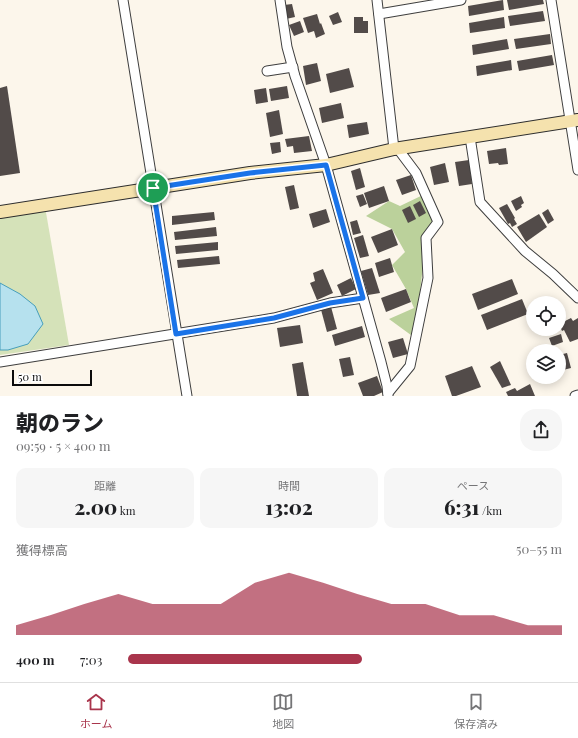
<!DOCTYPE html>
<html lang="ja">
<head>
<meta charset="utf-8">
<style>
  :root { --surface:#fff; --page:#f6f6f6; --text:#202124; --muted:#757577; --line:#e0e0e0; --accent:#a9354c }
  body { margin:0; font-family:"Playfair Display","Noto Sans JP",serif; background:var(--page); color:var(--text); height:100vh; display:flex; flex-direction:column; font-size:15px; white-space:nowrap }
  * { box-sizing:border-box; margin:0 }
  p { font-size:13px; color:var(--muted) }
  .icon { flex:none; width:22px; height:22px; fill:none; stroke:currentColor; stroke-width:2; stroke-linecap:round; stroke-linejoin:round }
  .map { position:relative; height:396px; overflow:hidden }
  .sheet { display:flex; flex-direction:column; background:var(--surface); flex:1 }
  .sheet>* { flex:none }
  .fabs { position:absolute; left:526px; top:296px; display:grid; gap:8px }
  .fabs a { display:grid; place-items:center; width:40px; height:40px; border-radius:50%; background:var(--surface); box-shadow:0 2px 10px #0003; font-size:20px }
  .scale { position:absolute; left:12px; bottom:10px; width:80px; box-sizing:border-box; padding-left:4px; border:2px solid #0b0b0b; border-top:0; font-size:11px; line-height:14px; white-space:nowrap; color:#0b0b0b; -webkit-text-stroke:3px #fff; paint-order:stroke }
  .pin { position:absolute; display:grid; place-items:center; width:34px; height:34px; color:#fff; margin:-17px; border:2px solid #fff; border-radius:50%; box-shadow:0 1px 4px #0007 }
  .round { display:grid; place-items:center; flex:none; width:42px; height:42px; border-radius:16px; background:var(--page) }
  .summary { display:flex; align-items:center; justify-content:space-between; height:68px; padding:0 16px }
  h1 { font-size:22px; font-weight:800; line-height:30px }
  .stats { display:grid; grid-template-columns:repeat(3,1fr); gap:6px; height:68px; padding:4px 16px }
  .stats div { display:grid; align-content:center; border-radius:10px; background:var(--page); text-align:center }
  .stats b { font-size:20px; font-weight:800 }
  .stats small { font-size:11px; font-weight:400 }
  .stats p { font-size:11px }
  .chart { height:112px; padding:8px 16px }
  .chart p { display:flex; justify-content:space-between }
  .chart svg { width:100%; height:72px; margin-top:4px; fill:var(--accent); opacity:.7 }
  ul { padding:0 16px; list-style:none; font-size:13px }
  li { display:grid; grid-template-columns:64px 48px 1fr; align-items:center; height:30px }
  li i { height:10px; border-radius:5px; background:var(--accent) }
  .dock { display:flex; justify-content:space-around; align-items:center; height:56px; border-top:1px solid var(--line); background:var(--surface); font-size:11px; color:var(--muted) }
  .dock a { display:grid; justify-items:center; gap:2px }
  .dock .selected { color:var(--accent) }
  .map>svg:first-child { display:block }
</style>
</head>
<body>
<div class="map">
<svg width="578" height="396" viewBox="0 0 578 396">
  <rect width="100%" height="100%" fill="#fcf6eb"/>
  <polygon fill="#d5e2b9" points="44,201 69,345 0,355 0,211"/>
  <polygon fill="#bbd19b" points="425,194 438,222 426,238 415,338 389,319 414,308 406,289 392,265 405,252 392,229 366,216 389,201 400,206"/>
  <polygon fill="#b6e1ee" stroke="#469ebb" points="0,283 20,294 35,306 43,324 28,344 8,350 0,350"/>
  <g fill="#524b49">
    <polygon points="503,0 504,10 469,16 468,6"/>
    <polygon points="507,0 543,0 544,4 509,10"/>
    <polygon points="292,4 295,17 286,19 284,5"/>
    <polygon points="543,11 545,21 510,26 508,16"/>
    <polygon points="338,12 342,22 333,25 329,16"/>
    <polygon points="317,14 320,24 321,23 325,34 316,38 314,31 308,33 303,18"/>
    <polygon points="354,17 363,17 363,21 368,21 368,33 354,33"/>
    <polygon points="504,17 505,28 470,33 469,23"/>
    <polygon points="300,21 304,32 294,36 289,25"/>
    <polygon points="550,34 551,44 516,49 514,39"/>
    <polygon points="507,39 509,49 473,55 472,45"/>
    <polygon points="552,55 554,65 519,71 517,61"/>
    <polygon points="511,60 512,70 477,76 476,66"/>
    <polygon points="317,63 321,81 306,85 303,66"/>
    <polygon points="349,68 354,87 330,93 326,74"/>
    <polygon points="7,86 20,173 0,176 0,88"/>
    <polygon points="287,86 289,98 271,101 269,89"/>
    <polygon points="266,88 268,102 256,104 254,90"/>
    <polygon points="341,103 344,118 322,123 319,108"/>
    <polygon points="279,110 283,134 270,137 266,113"/>
    <polygon points="367,122 369,134 349,138 347,125"/>
    <polygon points="309,136 312,151 294,153 293,146 287,147 285,139"/>
    <polygon points="280,142 281,152 272,154 270,143"/>
    <polygon points="506,148 508,164 499,165 498,163 489,164 487,151"/>
    <polygon points="469,160 472,184 459,186 455,162"/>
    <polygon points="445,163 449,182 434,185 430,167"/>
    <polygon points="360,168 365,187 356,190 351,171"/>
    <polygon points="411,175 416,190 402,195 396,180"/>
    <polygon points="294,185 299,208 290,210 285,187"/>
    <polygon points="384,186 389,201 369,208 364,193"/>
    <polygon points="363,194 367,204 360,207 356,196"/>
    <polygon points="521,196 524,203 521,205 522,207 516,211 511,201"/>
    <polygon points="420,201 426,213 419,217 413,205"/>
    <polygon points="507,204 515,218 514,219 517,224 512,227 510,223 508,224 499,208"/>
    <polygon points="410,206 416,219 408,223 402,210"/>
    <polygon points="326,209 330,222 313,228 309,214"/>
    <polygon points="548,209 554,220 548,224 542,213"/>
    <polygon points="214,212 215,220 172,225 172,216"/>
    <polygon points="539,214 547,227 526,242 517,227"/>
    <polygon points="357,220 361,233 353,235 350,222"/>
    <polygon points="216,227 217,236 175,240 174,232"/>
    <polygon points="392,229 398,245 378,253 371,237"/>
    <polygon points="363,235 369,256 360,258 354,238"/>
    <polygon points="218,242 218,250 176,254 175,246"/>
    <polygon points="219,256 220,264 178,268 177,260"/>
    <polygon points="390,258 394,272 379,277 375,263"/>
    <polygon points="372,268 380,293 368,295 361,271"/>
    <polygon points="323,269 333,293 317,300 310,283 315,281 313,273"/>
    <polygon points="351,278 356,289 342,296 337,285"/>
    <polygon points="512,279 518,294 478,310 472,294"/>
    <polygon points="406,289 411,302 386,312 381,298"/>
    <polygon points="522,299 528,314 487,330 481,315"/>
    <polygon points="330,303 337,329 327,332 320,306"/>
    <polygon points="571,318 573,321 578,318 578,339 570,342 564,330 562,331 559,324"/>
    <polygon points="300,325 303,343 280,347 277,328"/>
    <polygon points="362,326 365,337 335,346 332,335"/>
    <polygon points="561,334 563,342 552,346 549,338"/>
    <polygon points="403,338 408,354 393,358 388,342"/>
    <polygon points="567,353 571,368 559,371 559,355"/>
    <polygon points="350,357 354,375 343,377 339,359"/>
    <polygon points="500,361 511,385 502,388 490,367"/>
    <polygon points="303,362 309,396 297,396 292,364"/>
    <polygon points="472,366 481,387 456,396 452,396 445,376"/>
    <polygon points="377,376 383,392 374,396 363,396 358,383"/>
    <polygon points="530,384 535,396 508,396 506,392 515,388 517,391"/>
  </g>
  <g fill="none" stroke-linecap="round" stroke-linejoin="round">
    <g stroke="#3e3e3e" stroke-width="11">
      <g id="street">
        <polyline points="123,0 187,396"/>
        <polyline points="280,0 287,47 295,76 326,165 381,362 387,386 388,396"/>
        <polyline points="377,0 394,149"/>
        <polyline points="551,0 578,170"/>
        <polyline points="379,14 461,0"/>
        <polyline points="267,71 293,67"/>
        <polyline points="470,137 480,202 525,251 553,274 578,298"/>
        <polyline points="0,362 274,318 330,303 363,298"/>
        <polyline points="388,393 410,366 428,278 426,238 438,222 416,173 398,149"/>
        <polyline points="575,396 578,395"/>
      </g>
    </g>
    <g stroke="#2d2d2d" stroke-width="14">
      <polyline id="secondary" points="0,212 250,173 326,165 394,149 578,120"/>
    </g>
    <use href="#street" stroke="#fff" stroke-width="9"/>
    <use href="#secondary" stroke="#f5e2ae" stroke-width="12"/>
  </g>
  <g fill="none" stroke-linecap="round" stroke-linejoin="round">
    <g stroke="#fff" stroke-width="8">
      <polygon id="route" points="326,165 363,298 330,303 274,318 176,334 153,188 250,173"/>
    </g>
    <use href="#route" stroke="#1a73e8" stroke-width="5"/>
  </g>
</svg>
<div class="fabs">
<a><svg class="icon" aria-label="locate" viewBox="0 0 24 24"><circle cx="12" cy="12" r="6"/><path d="M12 2v4M12 18v4M2 12h4M18 12h4"/></svg></a>
<a><svg class="icon" aria-label="layers" viewBox="0 0 24 24"><path d="M12 4l9 5-9 5-9-5zM3 14l9 5 9-5"/></svg></a>
</div>
<div class="scale">50 m</div>
<div class="pin" style="left:153px;top:188px;background:#1e9e55"><svg class="icon" aria-label="arrive" viewBox="0 0 24 24"><path d="M6 21V4h12l-3 4 3 4H6"/></svg></div>
</div>
<section class="sheet">
<div class="summary"><div><h1>朝のラン</h1><p>09:59 · 5 × 400 m</p></div><a class="round"><svg class="icon" aria-label="share" viewBox="0 0 24 24"><path d="M12 15V3M7 8l5-5 5 5M5 13v7h14v-7"/></svg></a></div>
<div class="stats">
<div><p>距離</p><b>2.00<small> km</small></b></div>
<div><p>時間</p><b>13:02</b></div>
<div><p>ペース</p><b>6:31<small> /km</small></b></div>
</div>
<div class="chart"><p><span>獲得標高</span>50–55 m</p>
<svg viewBox="0 0 160 44" preserveAspectRatio="none"><path d="M0 44V38L10 32L20 25L30 19L40 25L50 25L60 25L70 12L80 6L90 12L100 19L110 25L120 25L130 32L140 32L150 38L160 38V44z"/></svg>
</div>
<ul>
<li><b>400 m</b>7:03<i style="width:54%"></i></li>
</ul>
</section>
<nav class="dock">
<a class="selected"><svg class="icon" aria-label="home" viewBox="0 0 24 24"><path d="M3 11l9-7 9 7M6 9v11h12V9"/></svg>ホーム</a>
<a><svg class="icon" aria-label="map" viewBox="0 0 24 24"><path d="M3 6l6-2 6 2 6-2v14l-6 2-6-2-6 2zM9 4v14M15 6v14"/></svg>地図</a>
<a><svg class="icon" aria-label="saved" viewBox="0 0 24 24"><path d="M7 4h10v16l-5-4-5 4z"/></svg>保存済み</a>
</nav>
</body>
</html>
